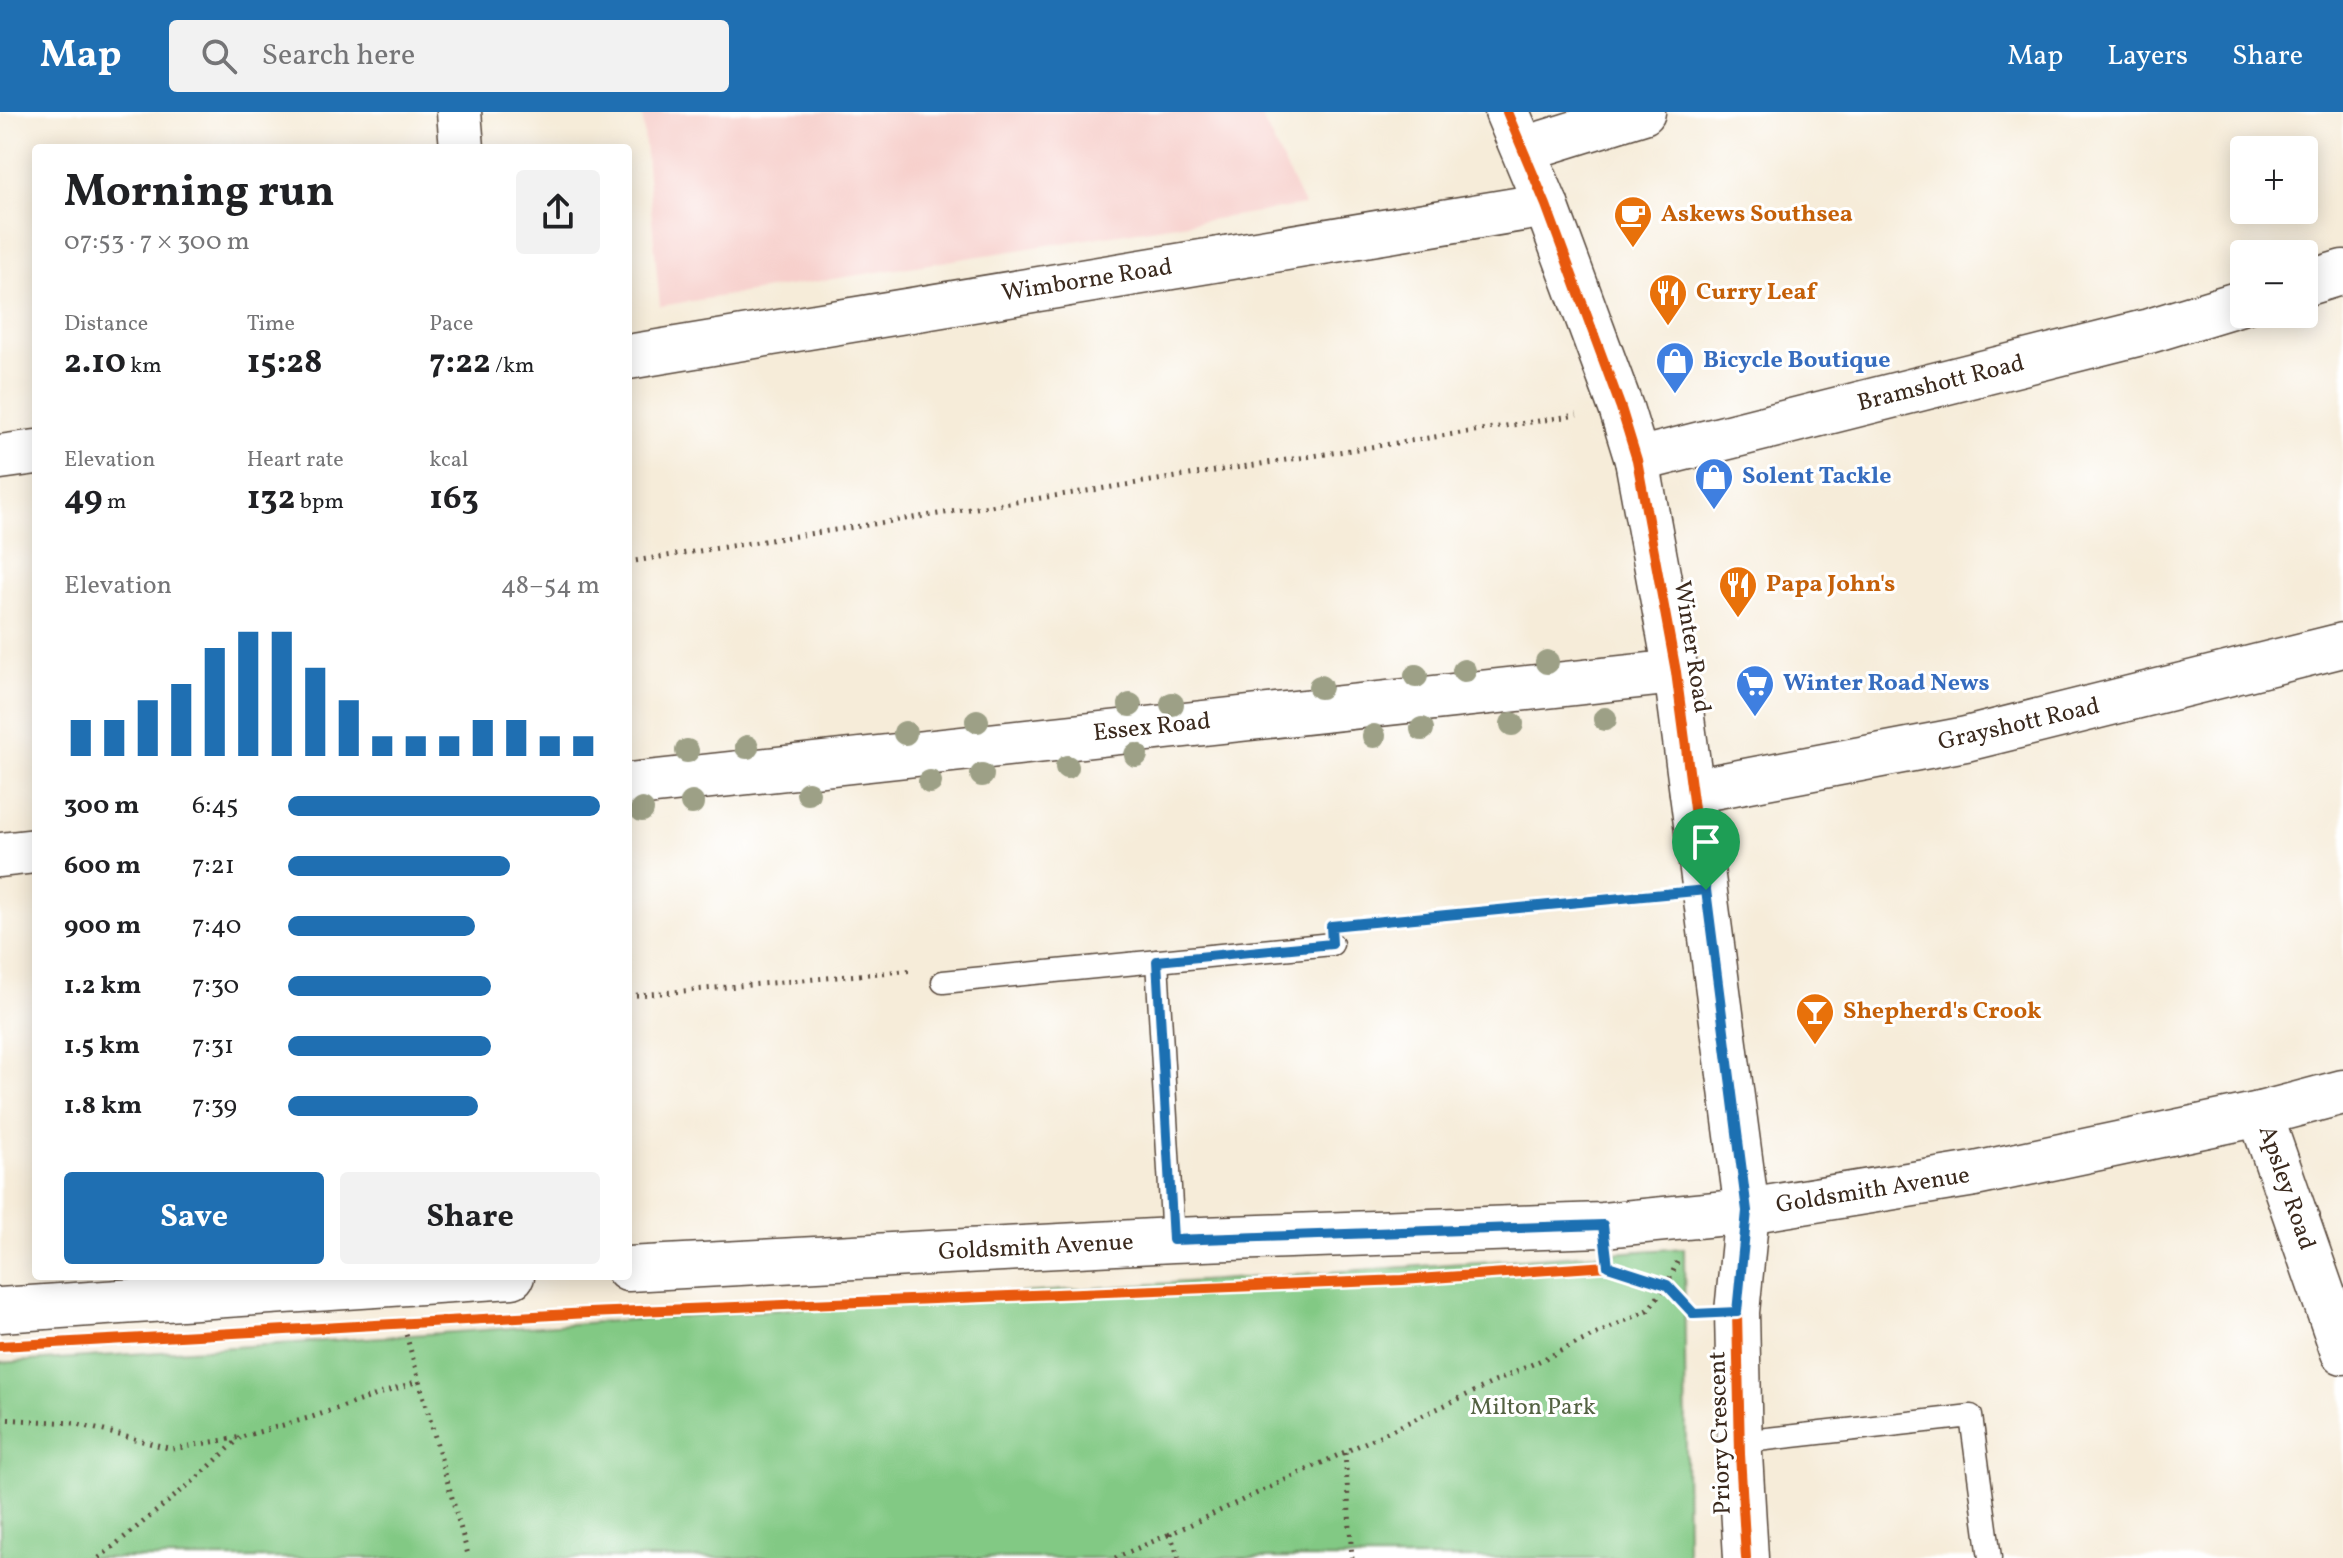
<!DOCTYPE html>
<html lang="en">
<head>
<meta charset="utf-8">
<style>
  :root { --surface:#fff; --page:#f2f2f2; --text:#202124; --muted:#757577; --accent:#1f6fb2 }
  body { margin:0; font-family:Vollkorn,serif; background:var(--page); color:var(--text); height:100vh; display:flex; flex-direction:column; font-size:30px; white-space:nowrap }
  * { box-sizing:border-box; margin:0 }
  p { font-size:26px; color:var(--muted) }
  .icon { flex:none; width:44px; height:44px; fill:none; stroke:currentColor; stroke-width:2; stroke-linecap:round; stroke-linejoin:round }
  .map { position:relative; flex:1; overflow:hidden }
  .drawer { position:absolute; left:32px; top:32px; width:600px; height:1136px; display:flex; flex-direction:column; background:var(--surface); border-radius:8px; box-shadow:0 4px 20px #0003 }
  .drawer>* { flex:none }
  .tools { position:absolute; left:2230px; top:24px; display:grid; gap:16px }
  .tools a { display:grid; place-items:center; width:88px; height:88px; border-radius:8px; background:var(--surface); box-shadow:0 4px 20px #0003; font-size:40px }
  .pin { position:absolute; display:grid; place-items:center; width:68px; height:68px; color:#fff; margin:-82px -34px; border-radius:50% 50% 50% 0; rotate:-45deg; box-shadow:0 0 8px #0007 }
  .pin .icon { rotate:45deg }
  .round { display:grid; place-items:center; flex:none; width:84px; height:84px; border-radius:8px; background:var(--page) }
  .overview { display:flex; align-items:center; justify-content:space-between; height:136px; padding:0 32px }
  h1 { font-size:44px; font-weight:700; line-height:60px }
  .stats { display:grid; grid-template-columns:repeat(3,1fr); gap:12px; height:136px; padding:8px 32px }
  .stats div { display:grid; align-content:center }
  .stats b { font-size:34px; font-weight:700 }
  .stats small { font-size:22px; font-weight:400 }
  .stats p { font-size:22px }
  .chart { height:224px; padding:16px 32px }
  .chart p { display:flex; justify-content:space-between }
  .chart svg { width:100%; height:144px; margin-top:8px; stroke:var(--accent); stroke-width:6 }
  .primary-button { display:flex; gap:16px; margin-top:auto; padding:16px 32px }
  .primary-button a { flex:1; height:92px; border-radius:8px; background:var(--accent); color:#fff; font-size:32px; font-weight:700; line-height:92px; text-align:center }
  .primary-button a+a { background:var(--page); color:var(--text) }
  ul { padding:0 32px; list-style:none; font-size:26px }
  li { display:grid; grid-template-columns:128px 96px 1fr; align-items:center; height:60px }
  li i { height:20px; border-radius:10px; background:var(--accent) }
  header { display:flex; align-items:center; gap:48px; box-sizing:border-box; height:112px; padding:0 40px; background:var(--accent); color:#fff }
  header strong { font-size:38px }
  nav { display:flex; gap:44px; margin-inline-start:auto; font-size:28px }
  .search { width:560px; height:72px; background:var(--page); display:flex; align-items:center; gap:20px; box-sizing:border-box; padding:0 28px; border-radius:8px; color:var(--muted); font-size:30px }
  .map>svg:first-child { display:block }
</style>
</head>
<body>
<header>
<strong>Map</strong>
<div class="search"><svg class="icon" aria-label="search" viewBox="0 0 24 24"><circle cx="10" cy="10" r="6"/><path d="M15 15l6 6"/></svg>Search here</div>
<nav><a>Map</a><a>Layers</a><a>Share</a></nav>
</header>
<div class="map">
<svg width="2343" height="1446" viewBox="0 0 2343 1446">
  <rect width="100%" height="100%" fill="#fff"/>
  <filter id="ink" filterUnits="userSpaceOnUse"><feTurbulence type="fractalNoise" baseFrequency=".0125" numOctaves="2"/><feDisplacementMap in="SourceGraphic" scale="16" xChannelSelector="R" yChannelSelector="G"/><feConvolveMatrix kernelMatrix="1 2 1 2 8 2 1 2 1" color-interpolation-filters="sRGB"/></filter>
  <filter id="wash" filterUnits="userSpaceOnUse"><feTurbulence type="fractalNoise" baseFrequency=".006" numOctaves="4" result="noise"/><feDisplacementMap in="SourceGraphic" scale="32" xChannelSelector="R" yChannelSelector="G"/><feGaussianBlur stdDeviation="1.8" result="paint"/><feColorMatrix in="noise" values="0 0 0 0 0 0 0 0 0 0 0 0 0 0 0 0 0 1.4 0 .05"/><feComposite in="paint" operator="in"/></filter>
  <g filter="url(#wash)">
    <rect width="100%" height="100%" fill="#f6ecd9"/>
    <polygon fill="#f7d0cc" points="642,0 1259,0 1304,93 660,194"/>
    <polygon fill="#82c984" stroke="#5e7a51" stroke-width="2" points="1684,1136 1687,1446 0,1446 0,1251"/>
  </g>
  <g filter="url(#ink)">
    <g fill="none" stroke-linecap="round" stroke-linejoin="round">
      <g stroke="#57473a" stroke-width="25">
        <g id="service">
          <polyline points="1157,849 1173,1128"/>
          <polyline points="943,870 1332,832"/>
          <polyline points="1740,1330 1971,1304 1990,1446"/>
        </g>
      </g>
      <g stroke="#57473a" stroke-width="47">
        <g id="minor">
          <polyline points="459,0 462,36"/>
          <polyline points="1507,0 1546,93 1621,296 1637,348 1676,560 1747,1099 1737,1200 1740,1342 1746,1446"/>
          <polyline points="1524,37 1643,0"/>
          <polyline points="2304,172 2343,160"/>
          <polyline points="628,245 1546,93"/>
          <polyline points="0,345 36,340"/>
          <polyline points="1637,348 2149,219 2244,190"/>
          <polyline points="628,673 1676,560"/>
          <polyline points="1692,679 1966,627 2343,533"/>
          <polyline points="0,743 36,739"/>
          <polyline points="2260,1002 2343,1240"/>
        </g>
      </g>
      <g stroke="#57473a" stroke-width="47">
        <g id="secondary">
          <polyline points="628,1157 1173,1128 1603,1113 1747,1099 1975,1062 2260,1002 2343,980"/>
          <polyline points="0,1198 512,1164"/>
        </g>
      </g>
      <g stroke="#57473a" stroke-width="5" stroke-dasharray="2 6" stroke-linecap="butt">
        <polyline points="628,450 1577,303"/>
        <polyline points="1357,811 1662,782"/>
        <polyline points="628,884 914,858"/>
        <polyline points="404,1215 469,1446"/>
        <polyline points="0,1307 74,1311 172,1337 241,1325 312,1305 418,1269"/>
        <polyline points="1345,1341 1352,1446"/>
        <polyline points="99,1446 197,1366 240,1326"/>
        <polyline points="1115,1446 1170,1422"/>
        <polyline points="1179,1446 1170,1422 1648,1198 1667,1173 1678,1148"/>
      </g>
      <use href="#service" stroke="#fff" stroke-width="22"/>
      <use href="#minor" stroke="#fff" stroke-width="44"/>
      <use href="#secondary" stroke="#fff" stroke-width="44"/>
      <g stroke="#fff" stroke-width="15">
        <g id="cycleway">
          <polyline points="1507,0 1546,93 1621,296 1637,348 1676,560 1747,1099 1737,1200 1740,1342 1746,1446"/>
          <polyline points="0,1234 589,1201 1402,1168 1608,1154 1667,1173 1694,1202 1737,1200"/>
        </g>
      </g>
      <use href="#cycleway" stroke="#e8590c" stroke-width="10"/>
    </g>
    <g fill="#9da086">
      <circle cx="1547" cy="550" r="12"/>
      <circle cx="1464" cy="559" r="12"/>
      <circle cx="1416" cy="564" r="12"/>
      <circle cx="1320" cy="575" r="12"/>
      <circle cx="1172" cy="592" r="12"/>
      <circle cx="1130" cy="593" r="12"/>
      <circle cx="1605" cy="607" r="12"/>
      <circle cx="977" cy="609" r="12"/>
      <circle cx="1512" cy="612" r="12"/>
      <circle cx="1422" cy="617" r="12"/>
      <circle cx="905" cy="621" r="12"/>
      <circle cx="1374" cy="624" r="12"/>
      <circle cx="747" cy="635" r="12"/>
      <circle cx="687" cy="639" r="12"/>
      <circle cx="1136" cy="643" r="12"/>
      <circle cx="1067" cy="655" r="12"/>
      <circle cx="982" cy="663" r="12"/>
      <circle cx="930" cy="670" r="12"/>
      <circle cx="808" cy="681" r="12"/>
      <circle cx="692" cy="691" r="12"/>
      <circle cx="642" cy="698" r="12"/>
    </g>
  </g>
  <g fill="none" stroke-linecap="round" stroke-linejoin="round" filter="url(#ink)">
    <g stroke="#fff" stroke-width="16">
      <polygon id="route" points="1706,778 1747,1099 1737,1200 1694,1202 1667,1173 1608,1154 1603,1113 1173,1128 1157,849 1332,832 1331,814"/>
    </g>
    <use href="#route" stroke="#1f6fb2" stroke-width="10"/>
  </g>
  <defs>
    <g id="cafe-pin" transform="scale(2)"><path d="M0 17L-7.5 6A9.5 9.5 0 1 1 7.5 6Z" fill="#e8710a" stroke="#fff"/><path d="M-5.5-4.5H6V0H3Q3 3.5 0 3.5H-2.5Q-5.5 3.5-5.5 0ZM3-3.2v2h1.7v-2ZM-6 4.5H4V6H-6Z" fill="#fff"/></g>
    <g id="restaurant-pin" transform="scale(2)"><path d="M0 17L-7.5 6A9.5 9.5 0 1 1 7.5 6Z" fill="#e8710a" stroke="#fff"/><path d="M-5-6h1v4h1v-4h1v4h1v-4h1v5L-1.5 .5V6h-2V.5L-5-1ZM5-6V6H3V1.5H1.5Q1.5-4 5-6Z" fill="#fff"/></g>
    <g id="shop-pin" transform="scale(2)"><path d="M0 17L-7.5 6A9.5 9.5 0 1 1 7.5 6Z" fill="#3f7fe0" stroke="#fff"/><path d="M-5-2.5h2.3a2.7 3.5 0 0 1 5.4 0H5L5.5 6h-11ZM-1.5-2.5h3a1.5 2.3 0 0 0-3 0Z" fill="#fff"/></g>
    <g id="supermarket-pin" transform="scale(2)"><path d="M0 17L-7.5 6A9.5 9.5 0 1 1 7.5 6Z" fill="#3f7fe0" stroke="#fff"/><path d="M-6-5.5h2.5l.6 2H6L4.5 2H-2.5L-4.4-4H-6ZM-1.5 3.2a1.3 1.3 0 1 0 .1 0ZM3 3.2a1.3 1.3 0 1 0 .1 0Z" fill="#fff"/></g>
    <g id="bar-pin" transform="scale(2)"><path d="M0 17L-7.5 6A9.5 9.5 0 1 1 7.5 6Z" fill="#e8710a" stroke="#fff"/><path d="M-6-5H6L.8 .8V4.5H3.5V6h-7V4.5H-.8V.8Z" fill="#fff"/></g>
  </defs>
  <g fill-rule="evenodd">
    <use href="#cafe-pin" x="1633" y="103"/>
    <use href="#restaurant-pin" x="1668" y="181"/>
    <use href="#shop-pin" x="1675" y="249"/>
    <use href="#shop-pin" x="1714" y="365"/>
    <use href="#restaurant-pin" x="1738" y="473"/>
    <use href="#supermarket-pin" x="1755" y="572"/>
    <use href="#bar-pin" x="1815" y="900"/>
  </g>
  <g text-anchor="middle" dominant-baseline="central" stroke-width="6" stroke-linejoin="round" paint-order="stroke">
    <g font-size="24" font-weight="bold" fill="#c56008" stroke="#fff" text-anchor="start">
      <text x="1661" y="103">Askews Southsea</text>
      <text x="1696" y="181">Curry Leaf</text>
      <text x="1766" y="473">Papa John's</text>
      <text x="1843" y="900">Shepherd's Crook</text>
    </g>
    <g font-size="24" fill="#3b2a1e" stroke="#fff">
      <text transform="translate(1087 169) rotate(-9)">Wimborne Road</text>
      <text transform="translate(1941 272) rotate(-14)">Bramshott Road</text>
      <text transform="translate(1691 535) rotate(81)">Winter Road</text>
      <text transform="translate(2019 613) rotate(-13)">Grayshott Road</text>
      <text transform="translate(1152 616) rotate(-6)">Essex Road</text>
      <text transform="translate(2286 1076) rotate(71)">Apsley Road</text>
      <text transform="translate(1873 1079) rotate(-9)">Goldsmith Avenue</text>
      <text transform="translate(1036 1136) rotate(-3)">Goldsmith Avenue</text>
      <text transform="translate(1721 1321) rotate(-92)">Priory Crescent</text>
    </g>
    <g font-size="24" font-weight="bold" fill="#366cbe" stroke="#fff" text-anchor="start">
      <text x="1703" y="249">Bicycle Boutique</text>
      <text x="1742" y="365">Solent Tackle</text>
      <text x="1783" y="572">Winter Road News</text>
    </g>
    <g font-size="24" fill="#546242" stroke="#fff">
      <text x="1533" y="1296">Milton Park</text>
    </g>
  </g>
</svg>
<div class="tools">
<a>+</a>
<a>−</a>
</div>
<div class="pin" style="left:1706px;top:778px;background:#1e9e55"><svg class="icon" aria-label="arrive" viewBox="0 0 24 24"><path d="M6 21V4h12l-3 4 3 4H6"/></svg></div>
<section class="drawer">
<div class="overview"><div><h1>Morning run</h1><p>07:53 · 7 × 300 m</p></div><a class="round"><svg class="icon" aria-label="share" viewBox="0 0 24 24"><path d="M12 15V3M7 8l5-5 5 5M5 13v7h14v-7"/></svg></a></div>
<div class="stats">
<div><p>Distance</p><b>2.10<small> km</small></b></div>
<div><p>Time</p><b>15:28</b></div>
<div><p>Pace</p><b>7:22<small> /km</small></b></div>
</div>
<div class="stats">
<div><p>Elevation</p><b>49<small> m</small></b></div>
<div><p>Heart rate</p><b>132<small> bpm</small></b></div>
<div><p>kcal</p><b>163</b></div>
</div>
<div class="chart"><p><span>Elevation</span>48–54 m</p>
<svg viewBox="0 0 160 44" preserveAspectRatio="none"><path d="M5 44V33M15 44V33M25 44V27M35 44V22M45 44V11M55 44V6M65 44V6M75 44V17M85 44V27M95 44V38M105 44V38M115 44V38M125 44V33M135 44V33M145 44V38M155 44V38"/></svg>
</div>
<ul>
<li><b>300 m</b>6:45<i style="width:100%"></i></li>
<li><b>600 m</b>7:21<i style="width:71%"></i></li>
<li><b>900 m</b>7:40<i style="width:60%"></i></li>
<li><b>1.2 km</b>7:30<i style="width:65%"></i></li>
<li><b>1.5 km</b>7:31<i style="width:65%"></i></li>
<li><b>1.8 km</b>7:39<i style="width:61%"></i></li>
</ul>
<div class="primary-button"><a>Save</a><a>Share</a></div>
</section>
</div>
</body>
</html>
